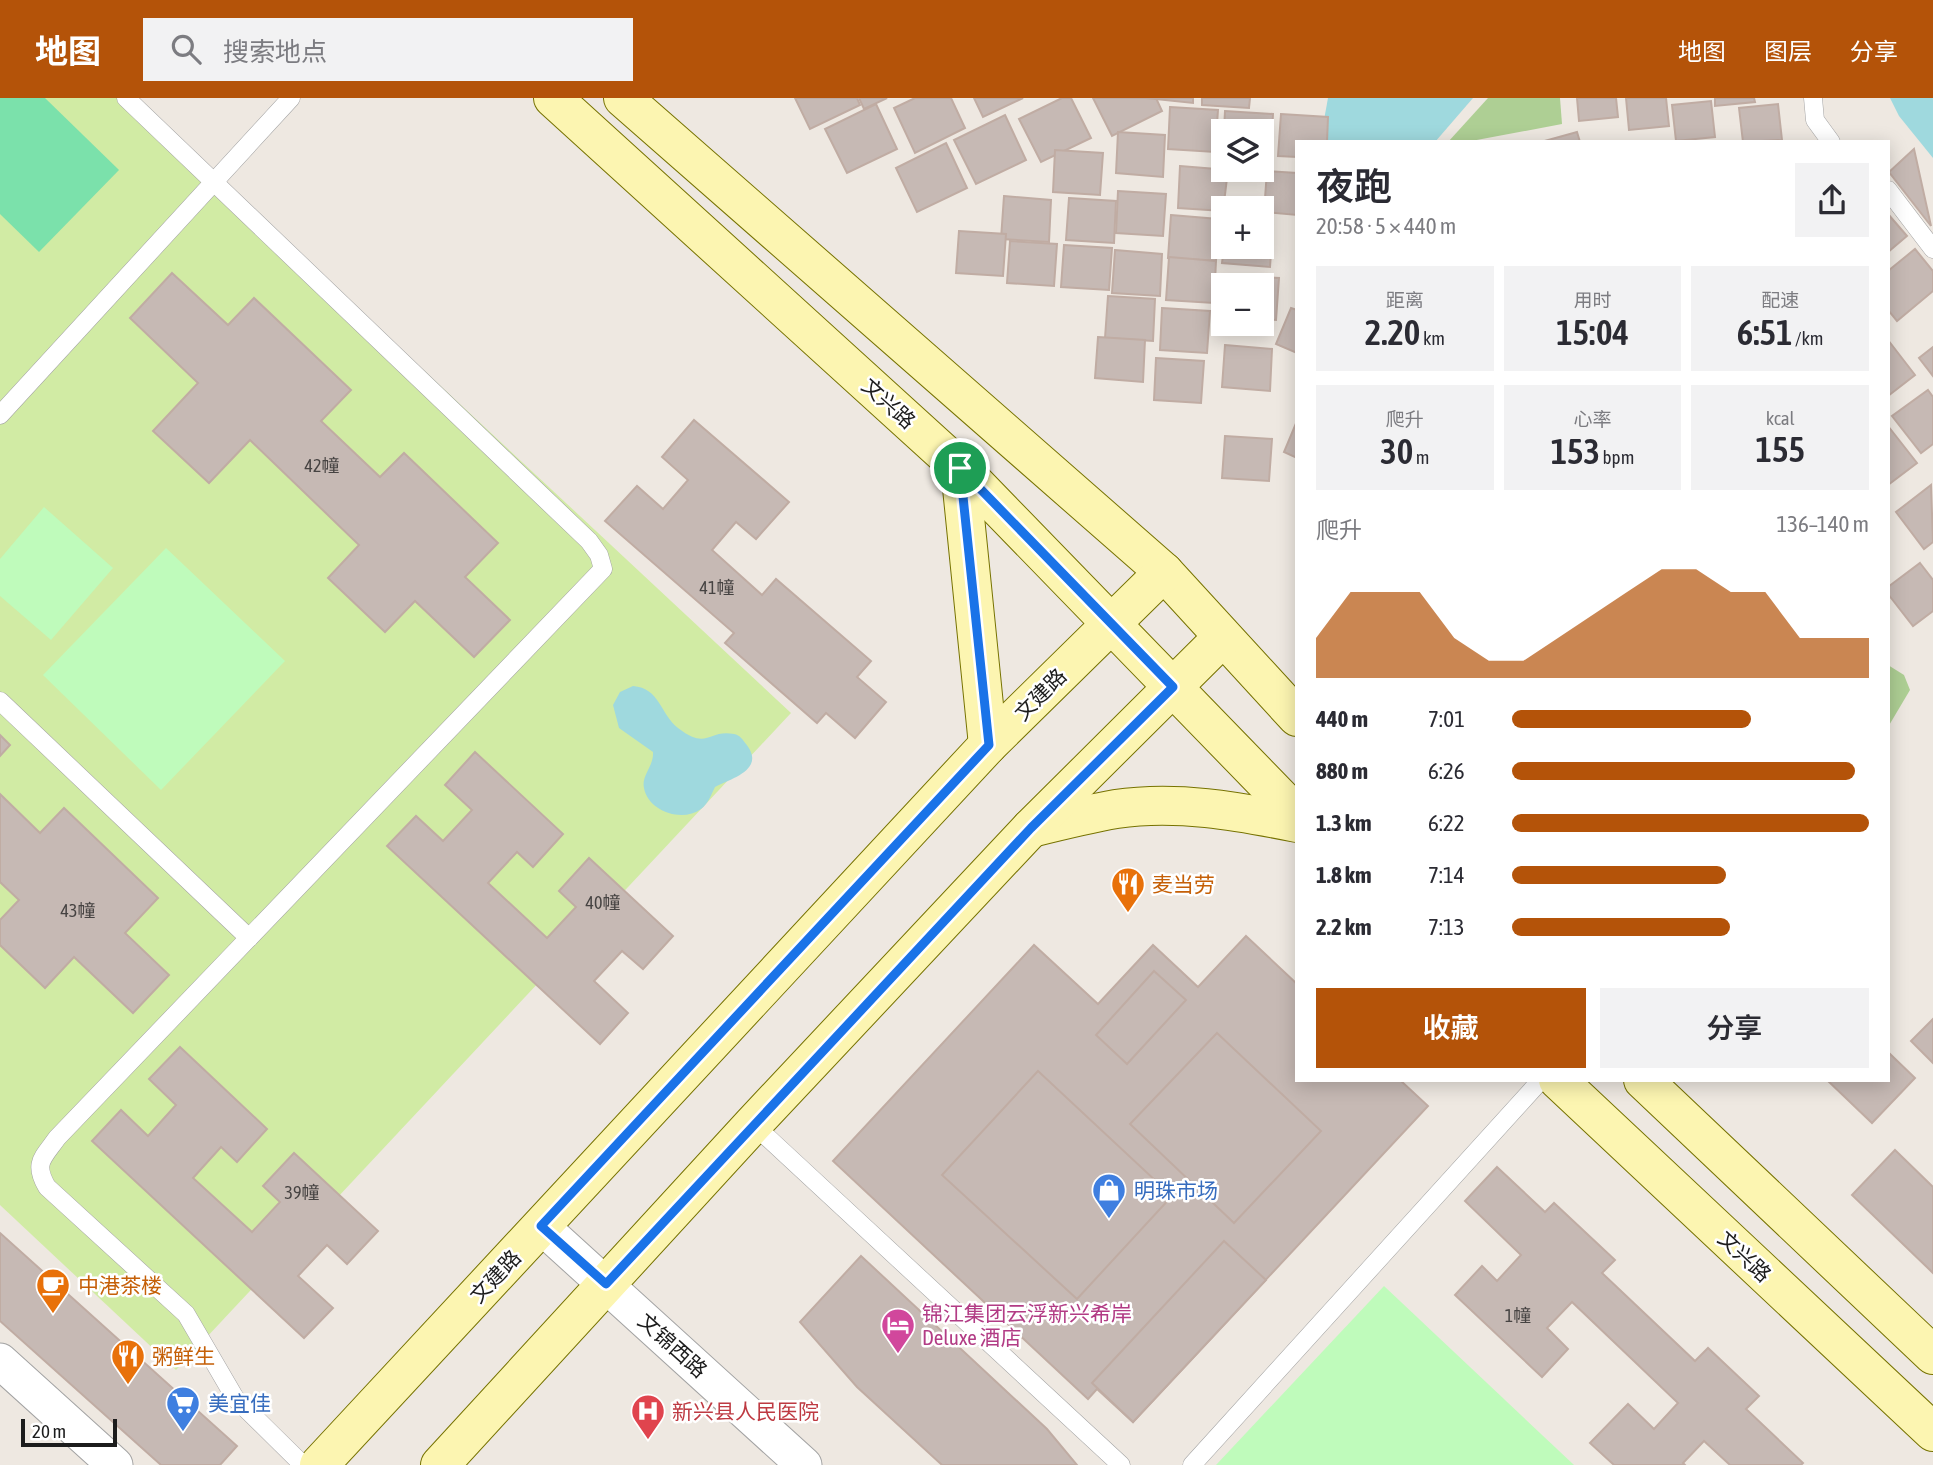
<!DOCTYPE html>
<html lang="zh">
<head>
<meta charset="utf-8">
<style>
  :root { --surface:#fff; --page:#f2f2f3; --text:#2b2b33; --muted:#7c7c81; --accent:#b45309 }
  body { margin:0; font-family:"Asap Condensed","Noto Sans SC",sans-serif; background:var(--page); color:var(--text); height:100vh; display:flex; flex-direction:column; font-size:26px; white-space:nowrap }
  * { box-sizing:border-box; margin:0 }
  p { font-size:23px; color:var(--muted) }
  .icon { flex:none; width:38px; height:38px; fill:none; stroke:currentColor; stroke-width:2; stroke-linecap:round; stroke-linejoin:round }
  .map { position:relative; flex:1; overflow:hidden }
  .panel { position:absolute; left:1295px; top:42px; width:595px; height:942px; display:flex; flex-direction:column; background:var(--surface); border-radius:0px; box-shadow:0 4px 18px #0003 }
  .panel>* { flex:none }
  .buttons { position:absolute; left:1211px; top:21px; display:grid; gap:14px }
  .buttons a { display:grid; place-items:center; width:63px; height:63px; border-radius:0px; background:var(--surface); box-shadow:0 4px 18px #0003; font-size:35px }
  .scale { position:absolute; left:21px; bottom:18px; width:96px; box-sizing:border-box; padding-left:7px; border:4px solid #1c1c1c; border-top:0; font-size:19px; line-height:24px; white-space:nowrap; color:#1c1c1c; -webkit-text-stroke:5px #fff; paint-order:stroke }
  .pin { position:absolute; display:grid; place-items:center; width:60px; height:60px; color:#fff; margin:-30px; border:4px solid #fff; border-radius:50%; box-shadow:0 2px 7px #0007 }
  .round { display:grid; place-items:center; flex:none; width:74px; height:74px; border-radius:0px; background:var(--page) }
  .overview { display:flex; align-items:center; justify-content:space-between; height:119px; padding:0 21px }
  h1 { font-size:38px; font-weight:600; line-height:52px }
  .figures { display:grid; grid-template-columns:repeat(3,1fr); gap:10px; height:119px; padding:7px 21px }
  .figures div { display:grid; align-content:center; border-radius:0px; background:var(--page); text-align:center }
  .figures b { font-size:35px; font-weight:600 }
  .figures small { font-size:19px; font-weight:400 }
  .figures p { font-size:19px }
  .chart { height:196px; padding:14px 21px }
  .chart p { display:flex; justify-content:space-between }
  .chart svg { width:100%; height:126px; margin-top:7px; fill:var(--accent); opacity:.7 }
  .action { display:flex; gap:14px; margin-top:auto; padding:14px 21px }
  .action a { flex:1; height:80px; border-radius:0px; background:var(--accent); color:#fff; font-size:28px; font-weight:600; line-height:80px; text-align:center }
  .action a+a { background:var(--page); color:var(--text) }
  ul { padding:0 21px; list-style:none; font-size:23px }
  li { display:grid; grid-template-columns:112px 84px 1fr; align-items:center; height:52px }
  li i { height:18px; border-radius:9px; background:var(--accent) }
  header { display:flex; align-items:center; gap:42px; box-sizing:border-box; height:98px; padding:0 35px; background:var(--accent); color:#fff }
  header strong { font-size:33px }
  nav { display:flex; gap:38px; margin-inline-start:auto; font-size:24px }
  .search { width:490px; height:63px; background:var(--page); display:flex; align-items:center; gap:18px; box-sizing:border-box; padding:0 24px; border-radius:0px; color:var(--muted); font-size:26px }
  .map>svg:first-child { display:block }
</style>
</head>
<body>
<header>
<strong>地图</strong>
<div class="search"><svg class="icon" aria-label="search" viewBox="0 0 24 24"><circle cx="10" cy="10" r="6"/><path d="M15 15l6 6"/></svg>搜索地点</div>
<nav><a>地图</a><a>图层</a><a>分享</a></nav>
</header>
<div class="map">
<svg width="1933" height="1367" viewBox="0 0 1933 1367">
  <rect width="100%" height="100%" fill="#eee8e1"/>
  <polygon fill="#d1eba4" points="0,0 132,0 791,615 176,1272 0,1107"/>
  <g fill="#aecf94">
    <polygon points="1488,0 1560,0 1562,26 1466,44 1448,44"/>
    <polygon points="1888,567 1904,577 1910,592 1888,629"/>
  </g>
  <g fill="#bffbbb">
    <polygon points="44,409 113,470 51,542 0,498 0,461"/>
    <polygon points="166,450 285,563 161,692 43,577"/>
    <polygon points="1384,1188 1574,1367 1216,1367"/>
  </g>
  <polygon fill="#7be1ab" points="0,0 45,0 119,72 39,154 0,116"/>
  <g fill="#9fd9de">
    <polygon points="1328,0 1473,0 1435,44 1320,44"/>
    <polygon points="1890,0 1933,0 1933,60 1899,18"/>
    <path d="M633 588C660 590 660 616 678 630 708 653 708 631 734 636 740 637 743 642 746 646 766 671 733 680 715 689 711 697 708 706 701 711 682 725 648 713 644 690 641 678 654 668 653 654L619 630 613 607 620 594Z"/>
  </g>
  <g fill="#c6b9b4" stroke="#c0aca3" stroke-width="2">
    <polygon points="795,0 857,0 860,7 810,31"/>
    <polygon points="859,0 887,0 864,11"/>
    <polygon points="915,0 951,0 965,30 915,55 894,10"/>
    <polygon points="974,0 1023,0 983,19"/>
    <polygon points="1062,0 1071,0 1091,40 1041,64 1019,21"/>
    <polygon points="1093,0 1156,0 1162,13 1112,38"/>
    <polygon points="1146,0 1193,0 1193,5"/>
    <polygon points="1202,0 1250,0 1249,10 1202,7"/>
    <polygon points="1577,0 1616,0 1618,19 1579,23"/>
    <polygon points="1626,0 1666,0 1669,28 1629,32"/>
    <polygon points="1715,0 1754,0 1755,4 1715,8"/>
    <polygon points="1711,3 1715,39 1676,43 1672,7"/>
    <polygon points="876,6 897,51 847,75 825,31"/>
    <polygon points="1778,6 1782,42 1743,44 1739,10"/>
    <polygon points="1170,9 1218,12 1215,54 1168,51"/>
    <polygon points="1225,13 1273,16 1271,58 1262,57 1262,33 1224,33"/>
    <polygon points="1281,16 1328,19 1327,44 1297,44 1297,59 1278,58"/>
    <polygon points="1005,17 1026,62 976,86 954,42"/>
    <polygon points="1118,34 1165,37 1163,79 1116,75"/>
    <polygon points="1577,34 1580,44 1541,44"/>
    <polygon points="946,45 967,90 917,114 896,70"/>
    <polygon points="1914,51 1931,128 1889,74"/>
    <polygon points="1055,52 1103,55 1100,97 1053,94"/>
    <polygon points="1180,68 1228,72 1223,113 1178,110"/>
    <polygon points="1267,73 1297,75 1297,117 1264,114"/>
    <polygon points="1118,93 1166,96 1163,138 1116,135"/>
    <polygon points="1004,98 1051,102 1049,144 1001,141"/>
    <polygon points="1069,100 1116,103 1114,145 1066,142"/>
    <polygon points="1888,116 1907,138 1888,154"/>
    <polygon points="1171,117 1218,121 1216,163 1168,160"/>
    <polygon points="1262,126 1273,127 1270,169 1222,165 1224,149 1262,149"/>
    <polygon points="959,133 1006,136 1003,178 956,175"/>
    <polygon points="1010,143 1057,146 1054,188 1007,185"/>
    <polygon points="1064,147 1112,150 1109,192 1061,189"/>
    <polygon points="1915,151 1933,173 1933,193 1897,223 1888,212 1888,173"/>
    <polygon points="1115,152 1162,156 1160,198 1112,195"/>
    <polygon points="1169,159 1216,163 1214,205 1166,202"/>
    <polygon points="172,175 228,227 254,200 351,292 321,323 380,379 404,355 498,445 465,479 510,522 474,559 415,503 385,534 328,480 359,447 250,342 209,385 153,333 198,285 130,220"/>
    <polygon points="1231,177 1279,180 1276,222 1262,221 1262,187 1231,187"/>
    <polygon points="1108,198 1155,201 1153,243 1105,240"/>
    <polygon points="1162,210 1210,213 1207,255 1160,252"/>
    <polygon points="1291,210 1297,212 1297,255 1276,246"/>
    <polygon points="1098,239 1145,242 1143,284 1095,280"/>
    <polygon points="1888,242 1915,277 1888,298"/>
    <polygon points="1225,247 1272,251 1270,293 1222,289"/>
    <polygon points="1933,249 1933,278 1919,260"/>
    <polygon points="1156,260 1204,263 1201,305 1154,302"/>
    <polygon points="1928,292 1933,299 1933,346 1921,355 1892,318"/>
    <polygon points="694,322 789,404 756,441 736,424 712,452 762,497 776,481 871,563 857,579 886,604 855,640 826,615 817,625 725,545 734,535 605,423 637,388 663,411 688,382 662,359"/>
    <polygon points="1297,323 1297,360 1284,354"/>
    <polygon points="1888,328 1917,365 1888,387"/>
    <polygon points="1225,338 1272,341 1269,383 1222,380"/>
    <polygon points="1931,387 1933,444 1924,451 1896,414"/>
    <polygon points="1920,465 1933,482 1933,513 1913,528 1888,496 1888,489"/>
    <polygon points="0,637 10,647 0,658"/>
    <polygon points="475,654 563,736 533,769 517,754 488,785 547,840 576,809 559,793 589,760 673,838 643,871 622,853 594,883 628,915 600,946 387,748 416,718 443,743 472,712 445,687"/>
    <polygon points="0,696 40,735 64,710 158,800 125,835 169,877 133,915 74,859 45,890 0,847 0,822 19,802 0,784"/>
    <polygon points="1246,838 1297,886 1297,982 1400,982 1428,1008 1133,1324 1097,1291 1088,1301 833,1063 1034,847 1098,906 1153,847 1198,889"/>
    <polygon points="1154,873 1186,902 1127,966 1096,937"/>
    <polygon points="1933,921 1933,965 1911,943"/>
    <polygon points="1217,935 1321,1033 1234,1125 1130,1026"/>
    <polygon points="180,949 267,1031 237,1064 221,1049 193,1080 252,1134 280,1104 263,1088 294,1055 378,1133 347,1166 327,1147 298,1178 333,1210 304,1240 92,1043 121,1012 148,1038 176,1007 149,981"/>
    <polygon points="1888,954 1915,980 1872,1025 1827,982 1888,982"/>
    <polygon points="1038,973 1172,1098 1077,1201 942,1077"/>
    <polygon points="1895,1052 1933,1089 1933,1175 1852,1097"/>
    <polygon points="1497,1069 1545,1114 1554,1105 1615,1162 1602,1175 1695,1263 1708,1250 1759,1298 1746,1311 1803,1365 1801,1367 1730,1367 1704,1343 1683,1365 1685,1367 1614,1367 1590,1345 1628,1306 1654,1331 1678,1305 1572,1204 1547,1230 1568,1251 1542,1279 1455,1197 1482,1168 1497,1183 1521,1157 1465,1103"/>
    <polygon points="0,1135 237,1348 220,1367 161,1367 0,1223"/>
    <polygon points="1224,1143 1266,1182 1133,1324 1092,1285"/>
    <polygon points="861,1158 1047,1331 1077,1367 942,1367 857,1289 800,1224"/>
  </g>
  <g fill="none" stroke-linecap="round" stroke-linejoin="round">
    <g stroke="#a3a3a3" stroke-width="19">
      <g id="lane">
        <path d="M126 0 589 443 599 457 603 471 57 1040C43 1060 33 1065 47 1089L186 1216 235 1300 303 1367"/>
        <polyline points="1813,0 1815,22 1831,44"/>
        <polyline points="1888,92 1933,151"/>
        <polyline points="0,317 291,0"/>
        <polyline points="0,603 249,840"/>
        <polyline points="753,1026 1121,1367"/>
        <polyline points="1192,1367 1541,982"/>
      </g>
    </g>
    <g stroke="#a3a3a3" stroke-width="37">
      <g id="street">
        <polyline points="541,1128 804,1367"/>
        <polyline points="0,1263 115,1367"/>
      </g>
    </g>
    <g stroke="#767200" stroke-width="40">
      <g id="secondary">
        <polyline points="553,0 960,370 1297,717"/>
        <polyline points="623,0 1164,474 1297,619"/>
        <polyline points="960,370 988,647"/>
        <path d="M1031 730C1059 723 1087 716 1116 711 1176 702 1237 713 1297 725"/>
        <polyline points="1558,982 1933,1334"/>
        <polyline points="1643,982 1933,1257"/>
        <polyline points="319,1367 988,647 1164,474"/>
        <polyline points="440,1367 753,1026 1031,730 1222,540"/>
      </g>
    </g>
    <use href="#lane" stroke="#fff" stroke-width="18"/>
    <use href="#street" stroke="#fff" stroke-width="35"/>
    <use href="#secondary" stroke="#fcf5b1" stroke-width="38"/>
  </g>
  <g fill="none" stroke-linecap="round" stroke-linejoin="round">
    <g stroke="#fff" stroke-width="14">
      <polygon id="route" points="960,370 1173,589 1031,730 606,1186 541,1128 989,647"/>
    </g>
    <use href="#route" stroke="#1a73e8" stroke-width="9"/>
  </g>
  <defs>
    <g id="restaurant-pin" transform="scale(1.75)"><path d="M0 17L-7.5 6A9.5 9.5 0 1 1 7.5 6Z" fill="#e8710a" stroke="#fff"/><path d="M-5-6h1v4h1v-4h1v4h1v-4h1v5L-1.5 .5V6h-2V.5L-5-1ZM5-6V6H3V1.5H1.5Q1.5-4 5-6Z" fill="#fff"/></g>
    <g id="shop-pin" transform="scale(1.75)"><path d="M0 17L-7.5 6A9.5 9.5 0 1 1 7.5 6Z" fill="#3f7fe0" stroke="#fff"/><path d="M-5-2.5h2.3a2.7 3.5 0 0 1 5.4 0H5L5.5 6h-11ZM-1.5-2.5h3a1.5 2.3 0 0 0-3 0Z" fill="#fff"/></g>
    <g id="cafe-pin" transform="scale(1.75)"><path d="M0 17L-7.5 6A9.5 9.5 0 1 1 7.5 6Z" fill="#e8710a" stroke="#fff"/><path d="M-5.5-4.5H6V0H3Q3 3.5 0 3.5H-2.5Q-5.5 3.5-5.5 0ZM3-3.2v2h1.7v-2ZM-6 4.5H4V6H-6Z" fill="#fff"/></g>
    <g id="hotel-pin" transform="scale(1.75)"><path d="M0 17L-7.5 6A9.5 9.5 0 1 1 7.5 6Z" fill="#d1479c" stroke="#fff"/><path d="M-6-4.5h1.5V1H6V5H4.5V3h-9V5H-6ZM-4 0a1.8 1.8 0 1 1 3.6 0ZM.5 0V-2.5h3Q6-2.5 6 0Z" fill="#fff"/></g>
    <g id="supermarket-pin" transform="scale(1.75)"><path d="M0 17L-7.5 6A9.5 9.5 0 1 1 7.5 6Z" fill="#3f7fe0" stroke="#fff"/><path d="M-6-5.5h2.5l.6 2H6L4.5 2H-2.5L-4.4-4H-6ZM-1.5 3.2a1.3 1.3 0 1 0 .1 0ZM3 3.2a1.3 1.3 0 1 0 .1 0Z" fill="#fff"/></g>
    <g id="hospital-pin" transform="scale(1.75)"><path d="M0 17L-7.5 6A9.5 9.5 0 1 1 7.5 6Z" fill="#e0444e" stroke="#fff"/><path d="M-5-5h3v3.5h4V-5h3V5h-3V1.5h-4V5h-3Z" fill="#fff"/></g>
  </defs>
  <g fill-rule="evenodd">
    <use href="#restaurant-pin" x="1128" y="786"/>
    <use href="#shop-pin" x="1109" y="1092"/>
    <use href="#cafe-pin" x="53" y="1187"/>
    <use href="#hotel-pin" x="898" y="1227"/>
    <use href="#restaurant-pin" x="128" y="1258"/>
    <use href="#supermarket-pin" x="183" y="1305"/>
    <use href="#hospital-pin" x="648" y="1313"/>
  </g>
  <g text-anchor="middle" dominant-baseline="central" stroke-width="5" stroke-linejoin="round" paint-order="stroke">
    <g font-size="18" fill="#464342">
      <text x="322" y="367">42幢</text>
      <text x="717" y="489">41幢</text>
      <text x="603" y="804">40幢</text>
      <text x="78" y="812">43幢</text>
      <text x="302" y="1094">39幢</text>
      <text x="1518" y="1217">1幢</text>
    </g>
    <g font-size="21" fill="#1c1c1c" stroke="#fff">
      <text transform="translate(889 305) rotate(42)">文兴路</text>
      <text transform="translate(1040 596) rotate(-45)">文建路</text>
      <text transform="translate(1745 1158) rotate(43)">文兴路</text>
      <text transform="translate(495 1178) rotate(-47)">文建路</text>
      <text transform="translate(673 1247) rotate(42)">文锦西路</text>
    </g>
    <g font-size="21" fill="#c56008" stroke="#fff" text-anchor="start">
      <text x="1152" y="786">麦当劳</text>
      <text x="78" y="1187">中港茶楼</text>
      <text x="152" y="1258">粥鲜生</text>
    </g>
    <g font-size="21" fill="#366cbe" stroke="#fff" text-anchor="start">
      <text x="1134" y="1092">明珠市场</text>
      <text x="208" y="1305">美宜佳</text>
    </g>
    <g font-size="21" fill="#b23c85" stroke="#fff" text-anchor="start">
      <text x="922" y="1215">锦江集团云浮新兴希岸<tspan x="922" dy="24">Deluxe 酒店</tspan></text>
    </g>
    <g font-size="21" fill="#be3a42" stroke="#fff" text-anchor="start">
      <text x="672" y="1313">新兴县人民医院</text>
    </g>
  </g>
</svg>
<div class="buttons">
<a><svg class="icon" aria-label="layers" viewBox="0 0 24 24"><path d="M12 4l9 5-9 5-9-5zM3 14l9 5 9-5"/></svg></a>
<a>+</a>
<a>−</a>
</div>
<div class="scale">20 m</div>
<div class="pin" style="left:960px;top:370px;background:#1e9e55"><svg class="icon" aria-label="arrive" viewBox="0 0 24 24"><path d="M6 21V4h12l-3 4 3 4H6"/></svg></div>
<section class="panel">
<div class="overview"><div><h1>夜跑</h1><p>20:58 · 5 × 440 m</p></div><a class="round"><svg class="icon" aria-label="share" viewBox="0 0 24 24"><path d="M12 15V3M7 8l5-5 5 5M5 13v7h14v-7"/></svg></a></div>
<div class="figures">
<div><p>距离</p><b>2.20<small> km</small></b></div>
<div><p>用时</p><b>15:04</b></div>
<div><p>配速</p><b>6:51<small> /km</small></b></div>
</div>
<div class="figures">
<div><p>爬升</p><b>30<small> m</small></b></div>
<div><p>心率</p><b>153<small> bpm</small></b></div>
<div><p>kcal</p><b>155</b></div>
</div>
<div class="chart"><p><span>爬升</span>136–140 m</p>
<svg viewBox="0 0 160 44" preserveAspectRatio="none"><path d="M0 44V30L10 14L20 14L30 14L40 30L50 38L60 38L70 30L80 22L90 14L100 6L110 6L120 14L130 14L140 30L150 30L160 30V44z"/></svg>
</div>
<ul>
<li><b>440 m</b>7:01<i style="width:67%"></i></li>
<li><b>880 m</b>6:26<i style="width:96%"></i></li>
<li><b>1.3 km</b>6:22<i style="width:100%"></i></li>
<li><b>1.8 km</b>7:14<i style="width:60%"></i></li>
<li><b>2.2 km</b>7:13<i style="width:61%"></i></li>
</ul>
<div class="action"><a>收藏</a><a>分享</a></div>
</section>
</div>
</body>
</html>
